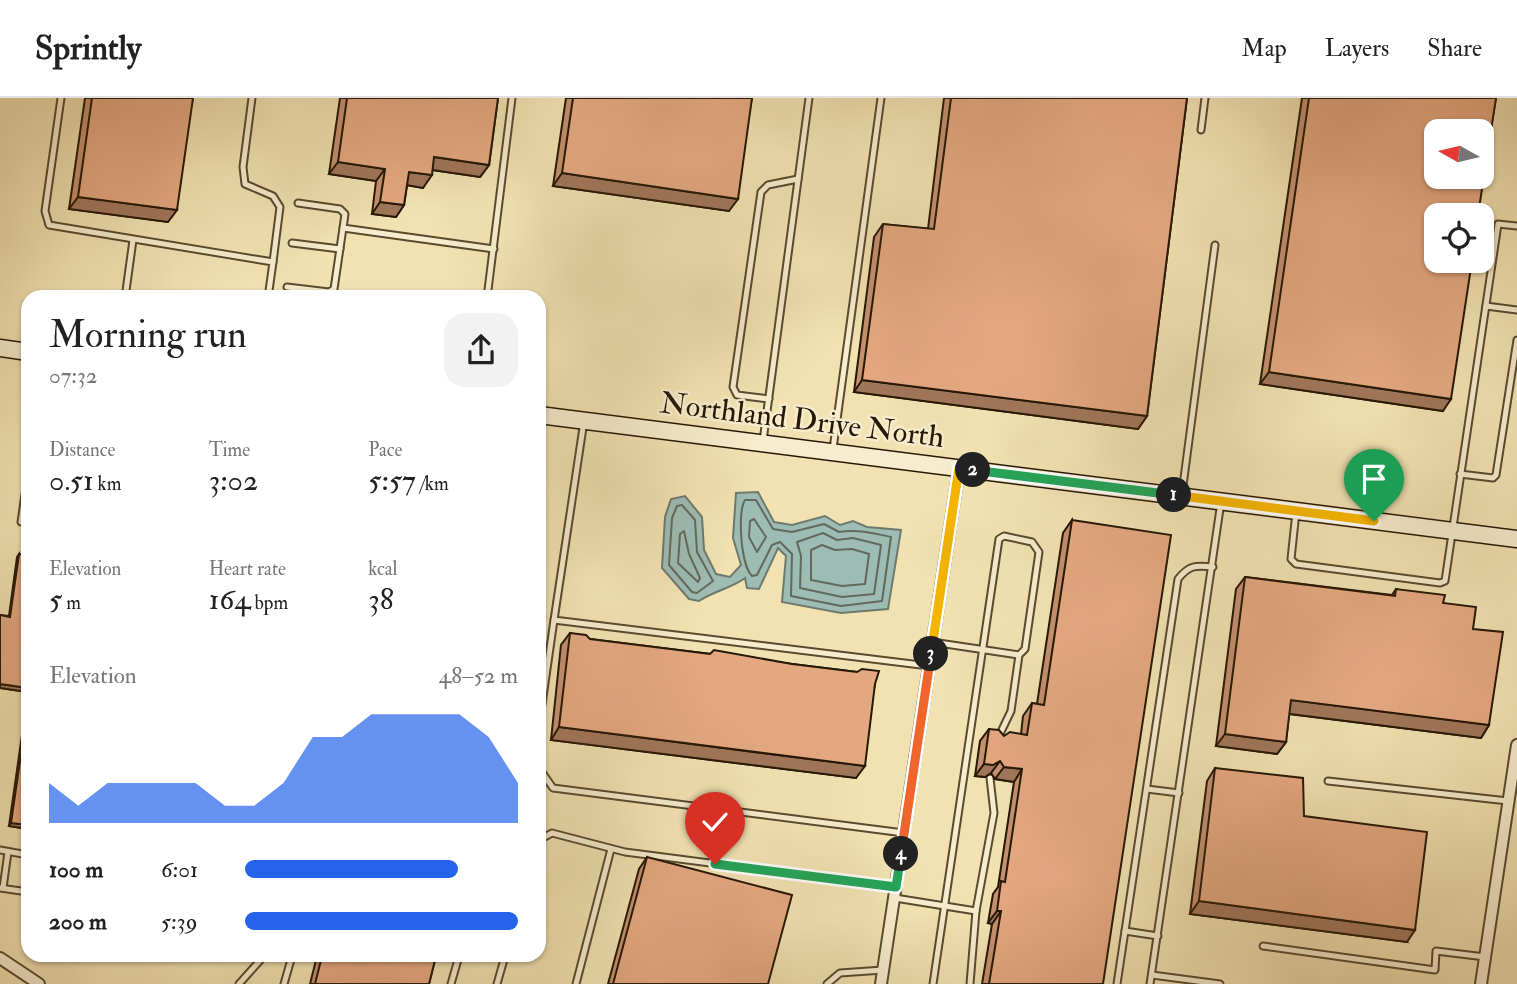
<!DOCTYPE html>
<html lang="en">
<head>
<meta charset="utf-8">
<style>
  :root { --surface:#fff; --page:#f2f2f2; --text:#222; --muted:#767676; --line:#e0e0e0; --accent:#2563eb }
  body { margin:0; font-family:"IM FELL Double Pica",serif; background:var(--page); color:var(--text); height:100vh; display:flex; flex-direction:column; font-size:26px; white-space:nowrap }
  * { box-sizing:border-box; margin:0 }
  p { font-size:23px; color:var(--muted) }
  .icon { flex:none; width:38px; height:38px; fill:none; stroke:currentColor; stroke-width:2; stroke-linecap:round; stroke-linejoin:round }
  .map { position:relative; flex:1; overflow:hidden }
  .side { position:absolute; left:21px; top:192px; width:525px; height:672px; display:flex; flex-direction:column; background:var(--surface); border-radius:21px; box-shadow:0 2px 5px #0004 }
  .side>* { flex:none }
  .needle { width:46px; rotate:278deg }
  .tools { position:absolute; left:1424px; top:21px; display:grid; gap:14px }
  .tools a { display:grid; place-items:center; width:70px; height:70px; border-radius:14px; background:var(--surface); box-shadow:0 2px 5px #0004; font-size:35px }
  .pin { position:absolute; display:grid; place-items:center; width:60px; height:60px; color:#fff; margin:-72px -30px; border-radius:50% 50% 50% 0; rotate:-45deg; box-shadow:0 0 7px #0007 }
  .pin .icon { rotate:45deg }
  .km { position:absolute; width:35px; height:35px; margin:-18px; border-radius:50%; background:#222; color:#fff; font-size:19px; line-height:35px; text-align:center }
  .round { display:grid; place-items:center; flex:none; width:74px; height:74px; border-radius:21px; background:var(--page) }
  .overview { display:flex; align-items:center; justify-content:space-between; height:119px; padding:0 28px }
  h1 { font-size:38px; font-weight:600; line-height:52px }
  .metrics { display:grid; grid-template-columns:repeat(3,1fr); gap:10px; height:119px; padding:7px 28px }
  .metrics div { display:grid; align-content:center }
  .metrics b { font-size:30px; font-weight:600 }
  .metrics small { font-size:19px; font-weight:400 }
  .metrics p { font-size:19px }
  .chart { height:196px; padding:14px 28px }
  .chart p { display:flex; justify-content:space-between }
  .chart svg { width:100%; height:126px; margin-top:7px; fill:var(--accent); opacity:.7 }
  ul { padding:0 28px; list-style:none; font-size:23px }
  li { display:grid; grid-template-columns:112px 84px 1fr; align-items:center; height:52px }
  li i { height:18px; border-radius:9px; background:var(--accent) }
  header { display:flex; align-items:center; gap:42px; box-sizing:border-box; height:98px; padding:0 35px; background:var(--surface); border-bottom:2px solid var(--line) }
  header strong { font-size:33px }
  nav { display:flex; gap:38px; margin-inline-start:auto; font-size:24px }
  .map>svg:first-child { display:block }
</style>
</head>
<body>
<header>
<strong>Sprintly</strong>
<nav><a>Map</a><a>Layers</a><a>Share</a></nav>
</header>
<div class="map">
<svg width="1517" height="886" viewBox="0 0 1517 886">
  <rect width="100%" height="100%" fill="#f2e2b2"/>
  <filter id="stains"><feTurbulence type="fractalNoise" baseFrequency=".00286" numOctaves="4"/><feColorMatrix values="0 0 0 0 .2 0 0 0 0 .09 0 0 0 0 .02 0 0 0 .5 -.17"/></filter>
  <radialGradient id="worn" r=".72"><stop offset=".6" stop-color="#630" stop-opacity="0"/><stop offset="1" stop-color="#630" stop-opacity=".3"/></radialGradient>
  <path fill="#9dbcb4" stroke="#6d7a6e" stroke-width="2" d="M758 394 774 424 792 427 825 418 840 427 853 423 867 429 901 432 888 511 841 515 782 504 786 458 778 450 759 491 747 490 745 480C734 489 714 493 699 503L689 501 662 470 665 419 671 401 685 398 702 419 704 452 716 476 730 479 741 467 733 440 736 395Z"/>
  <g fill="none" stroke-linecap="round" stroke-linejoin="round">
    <g stroke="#626a5c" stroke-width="2">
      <path d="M745 402H756L773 431 792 434 824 426 839 434C856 431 873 435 891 439L882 503 841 508 791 498 792 456 780 444 772 447 757 477 752 478C741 468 737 414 745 402Z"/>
      <polygon points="682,407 695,422 697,454 713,483 697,495 692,494 669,467 672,420 677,408"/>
      <polygon points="754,421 766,439 757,454 749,439 750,423"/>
      <polygon points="684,433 689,456 700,480 698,484 678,465 680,436"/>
      <polygon points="823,435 837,442 853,440 881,447 874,496 842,499 800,490 801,458 797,444"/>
      <polygon points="822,447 835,452 852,451 869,456 865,486 842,488 811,482 811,452"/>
    </g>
    <g stroke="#594a30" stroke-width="9">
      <g id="lane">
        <polyline points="61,0 45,113 49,127 273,164 268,200"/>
        <polyline points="252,0 243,69 245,86 273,98 280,109 273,164"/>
        <polyline points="1201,32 1205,0"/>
        <polyline points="298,105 340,111 345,116 343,130 494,151"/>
        <polyline points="292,145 340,151"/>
        <polyline points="287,189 329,194 334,191 343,130"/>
        <polyline points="125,200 133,142"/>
        <polyline points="487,200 512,0"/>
        <polyline points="1486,208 1517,212"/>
        <polyline points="769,301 737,297 733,289 761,94 768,87 798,81"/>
        <polyline points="584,323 554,522 929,568"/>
        <polyline points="763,343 809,0"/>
        <polyline points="833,351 881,0"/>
        <polyline points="28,376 21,424 28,425"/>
        <polyline points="1460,376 1493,380 1496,377 1517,242"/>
        <polyline points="1182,395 1215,147"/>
        <polyline points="1296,414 1291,461 1296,466 1440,485 1445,483 1498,126 1517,128"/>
        <polyline points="932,544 1019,557"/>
        <polyline points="539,627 554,522"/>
        <polyline points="539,670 553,690 904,735"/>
        <polyline points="1328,683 1508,703"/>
        <polyline points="1147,691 1179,695"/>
        <polyline points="539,742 552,735 625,754 896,789"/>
        <polyline points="0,752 28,757"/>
        <polyline points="0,790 28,794"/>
        <polyline points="3,790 8,754"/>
        <polyline points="895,800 976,813"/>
        <polyline points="1125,833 1158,838"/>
        <polyline points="1263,848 1435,872 1436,853 1485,859"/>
        <polyline points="1152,877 1220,886"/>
        <polyline points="239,886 264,858"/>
        <polyline points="284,886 292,858"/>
        <polyline points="451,886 459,858"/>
        <polyline points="497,886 505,858"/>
        <polyline points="576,886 611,751"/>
        <polyline points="827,886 840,875 883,872"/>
        <polyline points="933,886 999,441 1004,438 1032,444 1039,454 1025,551 1019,557 1011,613 999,638"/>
        <polyline points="970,886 976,813 994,715 990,680"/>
        <path d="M1117 886 1178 481C1189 467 1196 467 1213 469"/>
        <polyline points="1150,886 1221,404"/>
      </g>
    </g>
    <g stroke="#594a30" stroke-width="14">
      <g id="street">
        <polyline points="0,860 39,886"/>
        <polyline points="881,886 959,370"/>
        <polyline points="1481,886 1517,647"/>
      </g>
    </g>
    <g stroke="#261805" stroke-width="19">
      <g id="secondary">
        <polyline points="0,250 28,254"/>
        <polyline points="539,317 1517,441"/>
      </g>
    </g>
    <use href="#lane" stroke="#f7eccd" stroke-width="5"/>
    <use href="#street" stroke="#f7eccd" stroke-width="10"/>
    <use href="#secondary" stroke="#f7eccd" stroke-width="16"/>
  </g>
  <g fill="#c4906f" stroke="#261805" stroke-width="2">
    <polygon points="85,0 193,0 168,124 69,111"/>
    <polygon points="340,0 498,0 489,67 480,79 432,72 423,90 407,87 404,107 396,119 372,116 376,83 329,76"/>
    <polygon points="566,0 752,0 729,113 553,88"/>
    <polygon points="944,0 1187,0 1147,318 1138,331 854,294 874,139 883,126 928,131"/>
    <polygon points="1302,0 1496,0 1443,313 1260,286"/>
    <polygon points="1072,422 1103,886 982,886 992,826 988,825 993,796 998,789 1014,684 995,681 991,675 985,679 975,678 980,643 989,631 1004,638 1021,636 1023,618 1032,605 1037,606 1063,435"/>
    <polygon points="19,456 28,594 0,590 0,517 9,518 17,459"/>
    <polygon points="1245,479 1392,497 1396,491 1443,505 1473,531 1489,627 1481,640 1289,616 1286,644 1277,656 1216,648 1236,491"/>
    <polygon points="570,535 590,541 857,574 875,586 856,680 551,642 561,547"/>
    <polygon points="28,595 28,731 9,728"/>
    <polygon points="1215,670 1304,718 1407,844 1190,816 1207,683"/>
    <polygon points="647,759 768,886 608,886 639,771"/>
    <polygon points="317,858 436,858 429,886 310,886"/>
  </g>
  <g fill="#a0765a" stroke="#261805" stroke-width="2">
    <polygon points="434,59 489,67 480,79 426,71"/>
    <polygon points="338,64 385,71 376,83 329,76"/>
    <polygon points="409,74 432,77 423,90 400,86"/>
    <polygon points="562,75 738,101 729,113 553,88"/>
    <polygon points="78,99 177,112 168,124 69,111"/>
    <polygon points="380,104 404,107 396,119 372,116"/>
    <polygon points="1269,274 1451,301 1443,313 1260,286"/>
    <polygon points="862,282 1147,318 1138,331 854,294"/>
    <polygon points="0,586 28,590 28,594 0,590"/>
    <polygon points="1291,602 1489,627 1481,640 1282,615"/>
    <polygon points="559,629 865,668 856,680 551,642"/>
    <polygon points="1225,636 1286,644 1277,656 1216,648"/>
    <polygon points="1000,663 991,675 985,679 975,678 984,666"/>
    <polygon points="1004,669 1022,671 1014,684 995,681"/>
    <polygon points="11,725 28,727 28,731 9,728"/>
    <polygon points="1199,803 1415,832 1407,844 1190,816"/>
    <polygon points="997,813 1001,813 992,826 988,825"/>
  </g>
  <g fill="#e4a881" stroke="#261805" stroke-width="2" fill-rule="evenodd">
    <polygon points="92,0 193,0 177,112 78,99"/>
    <polygon points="347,0 498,0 489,67 434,59 432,77 409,74 404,107 380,104 385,71 338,64"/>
    <polygon points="573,0 752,0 738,101 562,75"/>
    <polygon points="951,0 1187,0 1147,318 862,282 883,126 934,131"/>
    <path d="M1309 0H1496L1478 117H1437V163H1472L1451 301 1269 274ZM1437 33H1482V79H1437Z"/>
    <polygon points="1072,422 1171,437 1103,886 989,886 1001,813 997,813 1001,783 1005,784 1022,671 1004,669 1000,663 993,667 984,666 989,631 999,632 1004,638 1010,634 1027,637 1032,605 1044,607"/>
    <polygon points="19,456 28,457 28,590 0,586 0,517 10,519"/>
    <polygon points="1245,479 1395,498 1396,491 1445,497 1443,505 1476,509 1473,531 1503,534 1489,627 1291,602 1286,644 1225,636"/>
    <polygon points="570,535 586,537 590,541 710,556 714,552 792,566 857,574 862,571 879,573 875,586 865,668 559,629"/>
    <polygon points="28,608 28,727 11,725"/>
    <polygon points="1215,670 1303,680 1304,718 1427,734 1415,832 1199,803"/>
    <polygon points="647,759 792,797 768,886 613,886"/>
    <polygon points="322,858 436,858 429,886 315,886"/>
  </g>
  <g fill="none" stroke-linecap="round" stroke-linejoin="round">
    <g stroke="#fff" stroke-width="14">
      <polyline id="split-1" points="1174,397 1374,423"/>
    </g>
    <g stroke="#fff" stroke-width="14">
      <polyline id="split-2" points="973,372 1174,397"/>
    </g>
    <g stroke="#fff" stroke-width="14">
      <polyline id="split-3" points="931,556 959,370 973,372"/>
    </g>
    <g stroke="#fff" stroke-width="14">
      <polyline id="split-4" points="901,756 931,556"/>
    </g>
    <g stroke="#fff" stroke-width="14">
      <polyline id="split-5" points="715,766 896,789 901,756"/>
    </g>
    <use href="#split-1" stroke="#f5b400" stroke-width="9"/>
    <use href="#split-2" stroke="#22a559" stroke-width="9"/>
    <use href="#split-3" stroke="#f5b400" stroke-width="9"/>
    <use href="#split-4" stroke="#f0652b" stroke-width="9"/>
    <use href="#split-5" stroke="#22a559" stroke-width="9"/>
  </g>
  <g text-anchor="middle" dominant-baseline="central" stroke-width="5" stroke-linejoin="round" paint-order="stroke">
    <g font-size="30" fill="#261805" stroke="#f7eccd">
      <text transform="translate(802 322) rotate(7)">Northland Drive North</text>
    </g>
  </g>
  <rect width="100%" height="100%" filter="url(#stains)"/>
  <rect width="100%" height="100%" fill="url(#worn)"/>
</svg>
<div class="tools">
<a><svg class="needle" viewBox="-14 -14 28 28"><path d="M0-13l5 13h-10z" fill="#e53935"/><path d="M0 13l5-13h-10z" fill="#767676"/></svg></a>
<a><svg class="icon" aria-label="locate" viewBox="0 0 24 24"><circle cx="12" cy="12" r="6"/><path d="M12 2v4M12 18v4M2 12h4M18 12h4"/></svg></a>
</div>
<div class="pin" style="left:1374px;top:423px;background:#1e9e55"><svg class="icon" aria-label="arrive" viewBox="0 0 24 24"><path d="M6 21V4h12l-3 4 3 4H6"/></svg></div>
<div class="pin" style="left:715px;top:766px;background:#d93025"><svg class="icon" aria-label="check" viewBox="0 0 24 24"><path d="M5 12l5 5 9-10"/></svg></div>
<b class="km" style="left:1174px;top:397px">1</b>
<b class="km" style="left:973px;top:372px">2</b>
<b class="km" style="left:931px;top:556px">3</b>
<b class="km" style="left:901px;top:756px">4</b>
<section class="side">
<div class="overview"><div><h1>Morning run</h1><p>07:32</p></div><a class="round"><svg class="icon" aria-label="share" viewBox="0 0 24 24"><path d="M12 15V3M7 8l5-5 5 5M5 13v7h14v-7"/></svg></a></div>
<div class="metrics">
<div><p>Distance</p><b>0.51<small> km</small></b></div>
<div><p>Time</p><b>3:02</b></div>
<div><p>Pace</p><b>5:57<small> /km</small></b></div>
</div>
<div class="metrics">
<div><p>Elevation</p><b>5<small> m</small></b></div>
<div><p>Heart rate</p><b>164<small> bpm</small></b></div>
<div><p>kcal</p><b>38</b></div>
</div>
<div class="chart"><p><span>Elevation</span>48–52 m</p>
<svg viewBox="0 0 160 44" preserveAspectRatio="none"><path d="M0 44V30L10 38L20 30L30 30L40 30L50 30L60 38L70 38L80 30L90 14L100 14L110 6L120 6L130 6L140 6L150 14L160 30V44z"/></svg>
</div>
<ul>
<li><b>100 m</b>6:01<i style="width:78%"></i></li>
<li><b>200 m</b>5:39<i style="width:100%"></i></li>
</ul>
</section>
</div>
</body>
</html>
